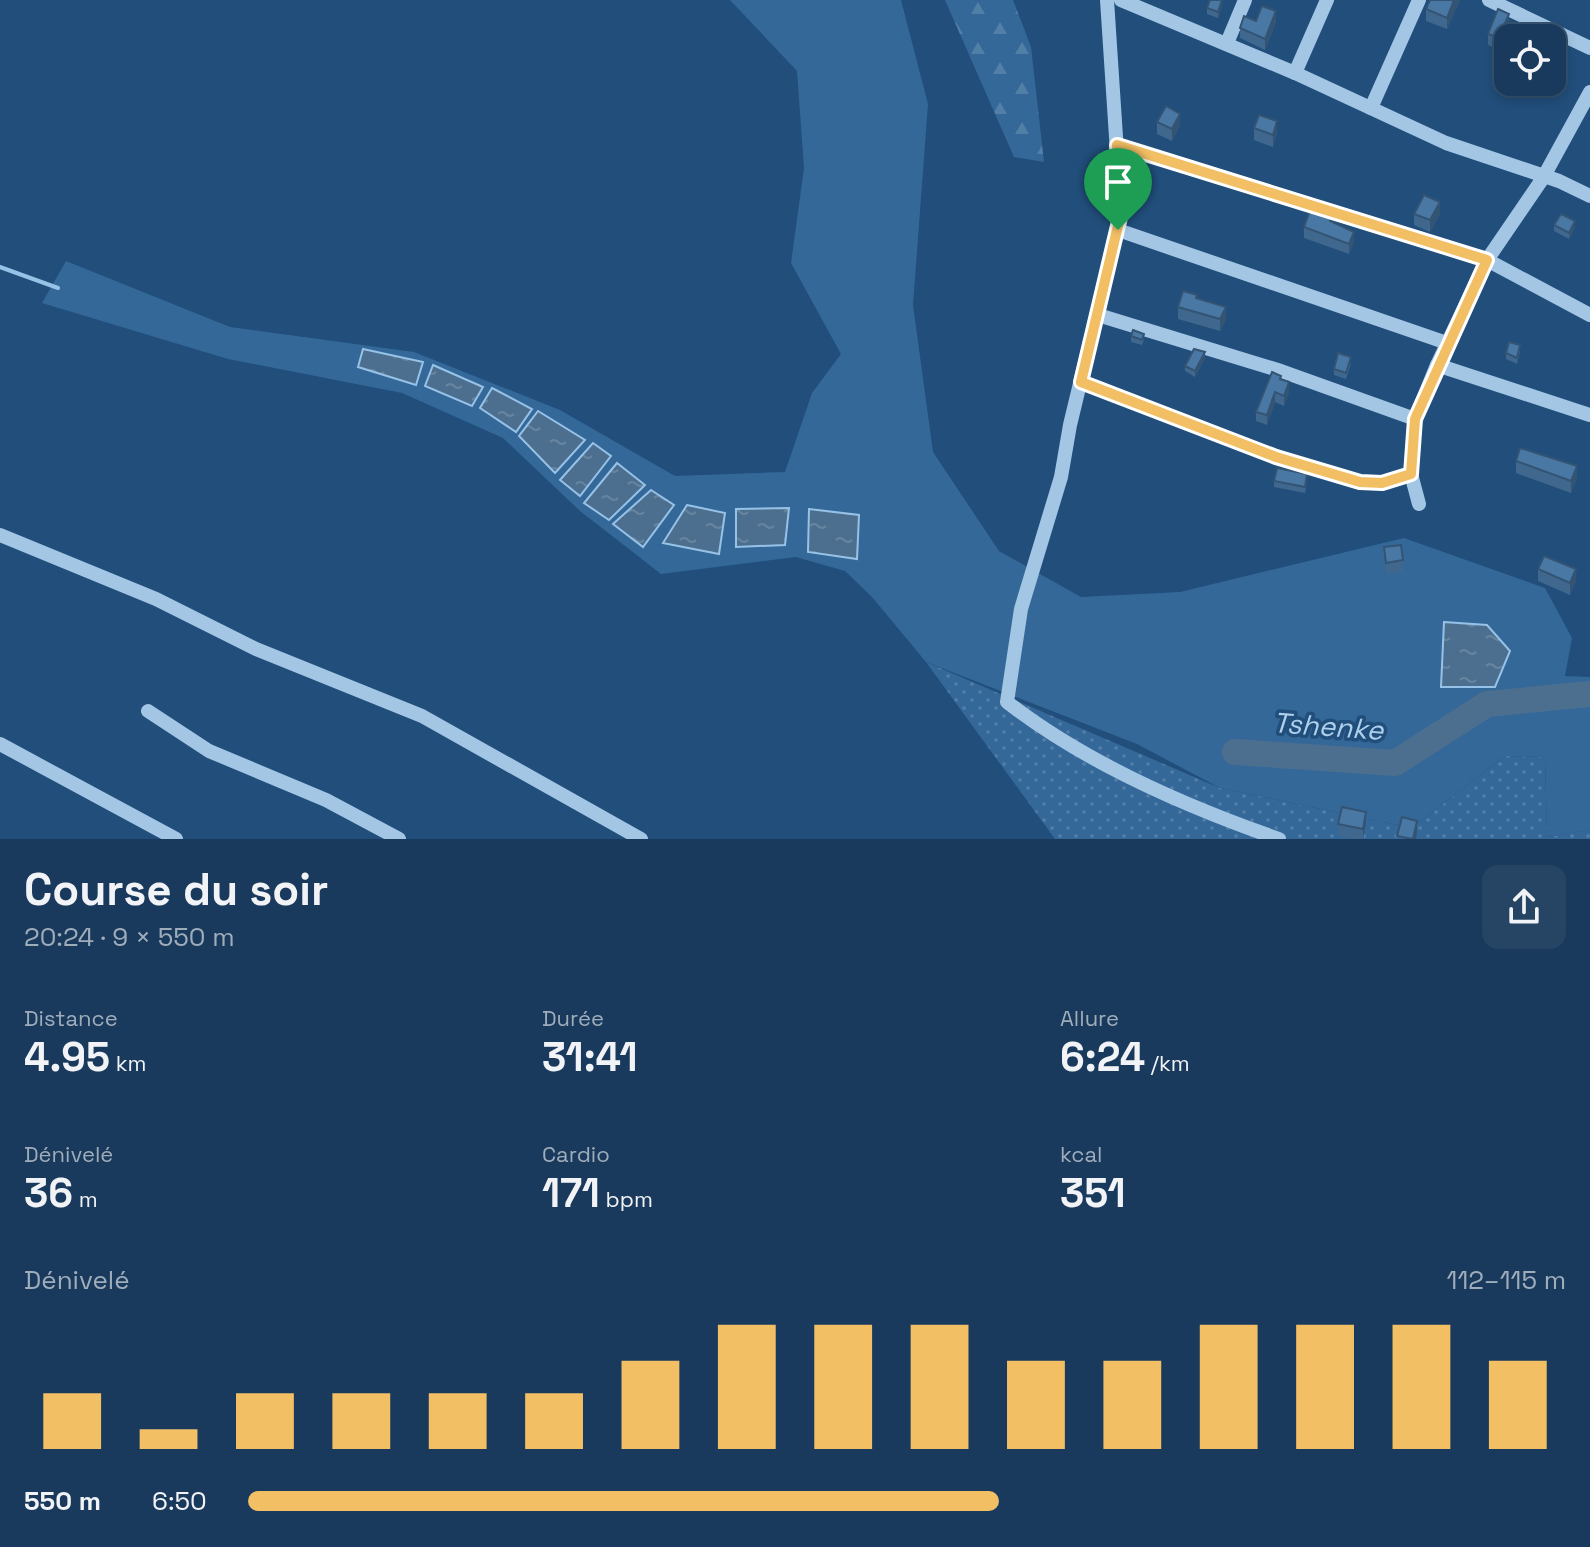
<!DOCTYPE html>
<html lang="fr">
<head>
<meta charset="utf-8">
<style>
  :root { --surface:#193a5c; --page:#264565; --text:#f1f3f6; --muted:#9fadbb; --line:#375472; --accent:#f2bf65 }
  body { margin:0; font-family:"Space Grotesk",sans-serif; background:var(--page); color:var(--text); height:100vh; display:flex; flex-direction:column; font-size:30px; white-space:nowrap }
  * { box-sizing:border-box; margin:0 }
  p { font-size:26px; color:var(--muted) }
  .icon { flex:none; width:44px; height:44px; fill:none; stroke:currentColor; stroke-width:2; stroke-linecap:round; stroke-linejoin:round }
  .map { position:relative; height:839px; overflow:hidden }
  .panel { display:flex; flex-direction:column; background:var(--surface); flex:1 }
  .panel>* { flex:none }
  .controls { position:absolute; left:1494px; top:24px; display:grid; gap:16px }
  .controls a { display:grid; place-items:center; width:72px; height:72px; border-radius:16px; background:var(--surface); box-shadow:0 4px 12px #0003,0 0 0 2px var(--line); font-size:40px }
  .pin { position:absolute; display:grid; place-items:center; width:68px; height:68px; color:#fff; margin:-82px -34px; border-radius:50% 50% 50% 0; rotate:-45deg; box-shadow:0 0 8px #0007 }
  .pin .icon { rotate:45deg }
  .round { display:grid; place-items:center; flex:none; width:84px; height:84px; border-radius:16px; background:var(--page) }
  .head { display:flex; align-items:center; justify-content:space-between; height:136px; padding:0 24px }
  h1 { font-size:44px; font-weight:700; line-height:60px }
  .metrics { display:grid; grid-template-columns:repeat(3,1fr); gap:12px; height:136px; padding:8px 24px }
  .metrics div { display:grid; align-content:center }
  .metrics b { font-size:40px; font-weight:700 }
  .metrics small { font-size:22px; font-weight:400 }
  .metrics p { font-size:22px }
  .chart { height:224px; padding:16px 24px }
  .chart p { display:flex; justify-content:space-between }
  .chart svg { width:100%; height:144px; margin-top:8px; stroke:var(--accent); stroke-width:6 }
  ul { padding:0 24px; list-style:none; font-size:26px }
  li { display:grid; grid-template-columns:128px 96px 1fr; align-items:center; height:60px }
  li i { height:20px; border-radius:10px; background:var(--accent) }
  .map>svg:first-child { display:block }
</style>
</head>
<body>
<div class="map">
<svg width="1590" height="839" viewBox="0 0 1590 839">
  <defs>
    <pattern id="grass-dots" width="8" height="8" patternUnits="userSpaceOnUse" patternTransform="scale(2)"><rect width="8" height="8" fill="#346899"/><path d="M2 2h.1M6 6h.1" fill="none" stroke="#527fa8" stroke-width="1.8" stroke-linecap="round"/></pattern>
    <pattern id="forest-firs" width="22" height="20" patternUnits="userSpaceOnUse" patternTransform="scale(2)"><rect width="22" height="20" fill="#346899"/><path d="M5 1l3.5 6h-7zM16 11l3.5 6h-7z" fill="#527fa8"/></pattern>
    <pattern id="water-ripples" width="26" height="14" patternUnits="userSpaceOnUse" patternTransform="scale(2)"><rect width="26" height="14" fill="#4d6f8f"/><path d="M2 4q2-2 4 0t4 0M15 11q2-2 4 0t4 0" fill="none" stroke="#6885a0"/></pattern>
  </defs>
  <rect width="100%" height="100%" fill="#214e7b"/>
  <polygon fill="url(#grass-dots)" points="926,662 1220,788 1412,828 1505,756 1545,757 1547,837 1590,830 1590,839 1055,839"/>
  <polygon fill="url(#forest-firs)" points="945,0 1013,0 1031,47 1044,162 1014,157"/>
  <polygon fill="#346899" points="730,0 901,0 928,104 913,305 933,452 999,551 1081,597 1180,592 1404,538 1545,588 1572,638 1565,676 1590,677 1590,830 1547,837 1545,757 1505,756 1412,828 1220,788 1137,744 926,662 872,597 845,571 796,557 661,574 580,511 503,438 402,393 228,359 42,303 66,261 230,327 414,352 560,410 675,476 785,472 812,393 841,354 791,263 804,168 797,71"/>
  <g fill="url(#water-ripples)" stroke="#97c2e7" stroke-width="2">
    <polygon points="363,349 423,362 416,385 358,367"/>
    <polygon points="433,365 483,387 472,406 425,386"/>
    <polygon points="492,388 532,409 516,432 480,408"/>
    <polygon points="538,411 585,440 555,473 519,436"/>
    <polygon points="593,443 611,456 580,496 560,480"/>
    <polygon points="617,463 645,485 609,520 584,503"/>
    <polygon points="651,490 674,505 643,547 613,524"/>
    <polygon points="687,505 725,513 719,554 663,543"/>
    <polygon points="789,508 785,545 736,547 736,509"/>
    <polygon points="809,509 859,515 857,559 808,552"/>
    <polygon points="1444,622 1487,625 1510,651 1495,687 1441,687"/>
  </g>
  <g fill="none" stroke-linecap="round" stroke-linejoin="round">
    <polyline stroke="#97c2e7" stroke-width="4" points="0,267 58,288"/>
    <polyline stroke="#4d6f8f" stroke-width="26" points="1235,752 1395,763 1487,704 1590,694"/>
    <g stroke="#a3c6e5" stroke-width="14">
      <path d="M1107 0 1121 213 1070 425 1061 477 1021 609 1007 702C1084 762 1187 807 1279 839"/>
      <polyline points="1121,0 1295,73 1446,143 1559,181 1590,196"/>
      <polyline points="1489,0 1590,48"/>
      <polyline points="1227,43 1245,0"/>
      <polyline points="1295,73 1327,0"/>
      <polyline points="1371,108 1419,0"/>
      <polyline points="1117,145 1487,260 1590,315"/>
      <polyline points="1118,230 1447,343"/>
      <polyline points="1098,315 1281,371 1415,419"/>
      <polyline points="1437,365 1590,415"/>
      <polyline points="1081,382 1276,457 1360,482 1382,483 1411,474"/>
      <polyline points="1419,504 1411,474 1415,419 1437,365 1487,260 1543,178 1590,92"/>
      <polyline points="0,535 156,599 256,649 422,716 641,839"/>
      <polyline points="148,711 209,751 326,800 399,839"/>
      <polyline points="0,744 176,839"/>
    </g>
  </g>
  <g fill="#40678d">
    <polygon points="1460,0 1447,29 1426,21 1426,9"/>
    <polygon points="1222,6 1218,18 1207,14 1207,8"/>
    <polygon points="1256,21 1276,22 1265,50 1240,38 1240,28"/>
    <polygon points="1509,25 1499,50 1488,45 1488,34"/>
    <polygon points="1157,122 1180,125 1172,141 1157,134"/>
    <polygon points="1254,128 1277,133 1273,147 1254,140"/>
    <polygon points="1414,214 1440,214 1430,232 1414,225"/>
    <polygon points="1333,223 1354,242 1349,254 1304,238 1304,227"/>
    <polygon points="1554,225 1575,227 1569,239 1554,231"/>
    <polygon points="1197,298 1226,319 1220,331 1178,319 1178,307"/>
    <polygon points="1131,336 1144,340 1142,345 1131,342"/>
    <polygon points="1520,351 1517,364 1506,359 1506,353"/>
    <polygon points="1205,358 1195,377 1185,371 1185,366"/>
    <polygon points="1351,363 1346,379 1334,375 1334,369"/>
    <polygon points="1281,379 1289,392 1284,406 1275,402 1267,425 1256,421 1256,412"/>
    <polygon points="1516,461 1577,478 1571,493 1516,473"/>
    <polygon points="1307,479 1305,493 1274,487 1274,481"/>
    <polygon points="1384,547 1403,560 1403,572 1386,574"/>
    <polygon points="1538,569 1576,581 1570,595 1538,581"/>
    <polygon points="1366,823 1363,839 1354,839 1338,836 1338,824"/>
  </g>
  <g fill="#345473">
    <polygon points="1222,0 1222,6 1218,18 1218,12"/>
    <polygon points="1454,0 1460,0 1447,29 1447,18"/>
    <polygon points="1276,11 1276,22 1265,50 1265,39"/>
    <polygon points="1509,14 1509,25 1499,50 1499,38"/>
    <polygon points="1180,114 1180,125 1172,141 1172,129"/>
    <polygon points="1277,121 1277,133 1273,147 1273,135"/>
    <polygon points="1440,202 1440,214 1430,232 1430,220"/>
    <polygon points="1575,221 1575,227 1569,239 1569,233"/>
    <polygon points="1354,232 1354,242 1349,254 1349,244"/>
    <polygon points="1226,307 1226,319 1220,331 1220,319"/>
    <polygon points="1205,352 1205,358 1195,377 1195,371"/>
    <polygon points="1289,382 1289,392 1284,406 1284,396"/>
    <polygon points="1275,392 1275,402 1267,425 1267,415"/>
    <polygon points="1577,466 1577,478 1571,493 1571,481"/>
    <polygon points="1576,569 1576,581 1570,595 1570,583"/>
    <polygon points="1366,812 1366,823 1363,839 1363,829"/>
    <polygon points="1417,821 1417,833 1416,839 1413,839"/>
  </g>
  <g fill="#4a78a4" stroke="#345473" stroke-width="2">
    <polygon points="1210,0 1222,0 1218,12 1207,8"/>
    <polygon points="1430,0 1454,0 1447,18 1426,9"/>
    <polygon points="1262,6 1276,11 1265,39 1240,28 1244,16 1256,21"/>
    <polygon points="1498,9 1509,14 1499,38 1488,34"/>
    <polygon points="1166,106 1180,114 1172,129 1157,122"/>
    <polygon points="1259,115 1277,121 1273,135 1254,128"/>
    <polygon points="1424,195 1440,202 1430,220 1414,214"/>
    <polygon points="1312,205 1333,212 1330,221 1354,232 1349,244 1304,227"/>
    <polygon points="1561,214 1575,221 1569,233 1554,225"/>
    <polygon points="1183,291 1197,295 1196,298 1226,307 1220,319 1178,307"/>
    <polygon points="1133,330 1144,334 1142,340 1131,336"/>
    <polygon points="1509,342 1520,345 1517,358 1506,353"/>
    <polygon points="1194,349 1205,352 1195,371 1185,366"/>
    <polygon points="1338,353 1351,357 1346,373 1334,369"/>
    <polygon points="1272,372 1281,376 1280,379 1289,382 1284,396 1275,392 1267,415 1256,412"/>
    <polygon points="1520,448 1577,466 1571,481 1516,461"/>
    <polygon points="1277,468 1307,474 1305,487 1274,481"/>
    <polygon points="1401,545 1403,560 1386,563 1384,547"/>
    <polygon points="1544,556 1576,569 1570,583 1538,569"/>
    <polygon points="1342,807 1366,812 1363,829 1338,824"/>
    <polygon points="1402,817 1417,821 1413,839 1397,836"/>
  </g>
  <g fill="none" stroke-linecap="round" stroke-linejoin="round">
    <g stroke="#fff" stroke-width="16">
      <polygon id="route" points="1117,145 1487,260 1415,419 1411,474 1382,483 1360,482 1276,457 1081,382 1121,213"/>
    </g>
    <use href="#route" stroke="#f2bf65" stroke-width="10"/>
  </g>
  <g text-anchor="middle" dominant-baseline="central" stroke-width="7" stroke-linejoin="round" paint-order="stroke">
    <g font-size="28" font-style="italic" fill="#aed0ed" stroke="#214e7b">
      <text transform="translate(1328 726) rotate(4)">Tshenke</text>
    </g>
  </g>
</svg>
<div class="controls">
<a><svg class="icon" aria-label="locate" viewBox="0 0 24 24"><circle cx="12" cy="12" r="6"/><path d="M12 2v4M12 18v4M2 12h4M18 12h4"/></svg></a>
</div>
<div class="pin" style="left:1118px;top:230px;background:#1e9e55"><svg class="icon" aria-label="arrive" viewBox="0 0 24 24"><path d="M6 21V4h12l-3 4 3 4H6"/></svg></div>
</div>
<section class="panel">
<div class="head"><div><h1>Course du soir</h1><p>20:24 · 9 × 550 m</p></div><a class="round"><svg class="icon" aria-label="share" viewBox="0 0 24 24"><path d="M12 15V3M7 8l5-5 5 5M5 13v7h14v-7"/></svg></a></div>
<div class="metrics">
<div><p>Distance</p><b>4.95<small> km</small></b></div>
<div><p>Durée</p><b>31:41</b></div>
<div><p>Allure</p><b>6:24<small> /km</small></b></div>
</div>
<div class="metrics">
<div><p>Dénivelé</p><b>36<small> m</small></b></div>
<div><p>Cardio</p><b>171<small> bpm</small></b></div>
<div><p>kcal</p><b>351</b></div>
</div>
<div class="chart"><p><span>Dénivelé</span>112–115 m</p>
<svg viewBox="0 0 160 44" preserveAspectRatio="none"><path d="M5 44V27M15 44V38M25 44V27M35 44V27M45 44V27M55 44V27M65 44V17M75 44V6M85 44V6M95 44V6M105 44V17M115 44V17M125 44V6M135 44V6M145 44V6M155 44V17"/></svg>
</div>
<ul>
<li><b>550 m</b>6:50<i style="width:57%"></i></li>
</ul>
</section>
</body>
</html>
